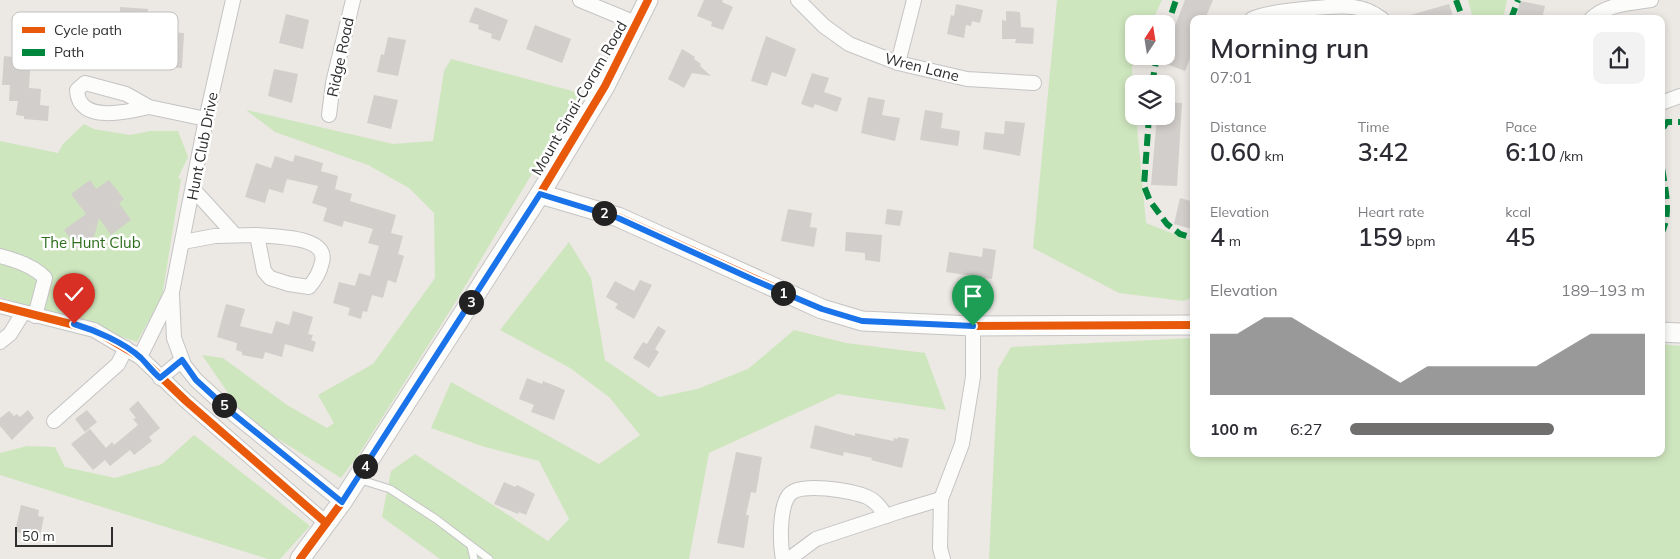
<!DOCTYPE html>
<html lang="en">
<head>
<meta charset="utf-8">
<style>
  :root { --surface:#fff; --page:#f2f2f3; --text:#2b2b33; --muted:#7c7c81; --accent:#706f6e }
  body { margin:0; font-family:Mulish,sans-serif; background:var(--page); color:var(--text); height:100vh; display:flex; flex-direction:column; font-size:19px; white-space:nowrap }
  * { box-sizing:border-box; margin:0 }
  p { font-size:16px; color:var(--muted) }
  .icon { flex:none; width:28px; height:28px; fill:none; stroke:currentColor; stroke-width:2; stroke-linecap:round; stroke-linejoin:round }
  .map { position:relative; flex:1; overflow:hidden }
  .drawer { position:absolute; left:1190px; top:15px; width:475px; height:442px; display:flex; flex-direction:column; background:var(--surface); border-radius:10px; box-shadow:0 2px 8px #0003 }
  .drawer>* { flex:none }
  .needle { width:32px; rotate:12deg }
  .controls { position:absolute; left:1125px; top:15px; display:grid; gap:10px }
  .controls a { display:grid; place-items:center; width:50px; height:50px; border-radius:10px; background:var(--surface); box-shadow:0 2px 8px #0003; font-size:25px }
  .scale { position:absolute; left:15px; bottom:12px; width:98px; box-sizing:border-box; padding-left:5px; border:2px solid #2e2e2e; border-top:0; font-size:14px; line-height:18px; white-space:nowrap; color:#2e2e2e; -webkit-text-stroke:4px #fff; paint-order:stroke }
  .pin { position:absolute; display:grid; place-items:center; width:42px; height:42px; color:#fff; margin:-51px -21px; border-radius:50% 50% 50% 0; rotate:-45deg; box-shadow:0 0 5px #0007 }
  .pin .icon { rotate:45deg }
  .km { position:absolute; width:25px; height:25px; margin:-12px; border-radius:50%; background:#222; color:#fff; font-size:14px; line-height:25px; text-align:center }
  .round { display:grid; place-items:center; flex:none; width:52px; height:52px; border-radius:10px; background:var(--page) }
  .summary { display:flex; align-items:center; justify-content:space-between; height:85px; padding:0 20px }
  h1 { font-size:28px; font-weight:600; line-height:38px }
  .metrics { display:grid; grid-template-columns:repeat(3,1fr); gap:8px; height:85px; padding:5px 20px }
  .metrics div { display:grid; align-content:center }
  .metrics b { font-size:25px; font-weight:600 }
  .metrics small { font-size:14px; font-weight:400 }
  .metrics p { font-size:14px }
  .chart { height:140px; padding:10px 20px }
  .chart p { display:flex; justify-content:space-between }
  .chart svg { width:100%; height:90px; margin-top:5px; fill:var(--accent); opacity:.7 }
  ul { padding:0 20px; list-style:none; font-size:16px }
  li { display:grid; grid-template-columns:80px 60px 1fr; align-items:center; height:38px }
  li i { height:12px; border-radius:6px; background:var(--accent) }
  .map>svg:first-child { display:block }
</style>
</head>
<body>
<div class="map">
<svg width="1680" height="559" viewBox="0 0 1680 559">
  <rect width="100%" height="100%" fill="#ece8e4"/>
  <g fill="#cee6be">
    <polygon points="1057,0 1162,0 1151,24 1134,24 1134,56 1137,56 1132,67 1134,116 1136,116 1146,223 1194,242 1194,297 1183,301 1119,293 1033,248"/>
    <polygon points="1468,0 1507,0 1503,19 1473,19"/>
    <polygon points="451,59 580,93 455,303 359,454 341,478 246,419 202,355 223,358 287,405 327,428 334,423 318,395 373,364 435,278 434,213 409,188 368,165 275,132 246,110 393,144 433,141 444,71"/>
    <polygon points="84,124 94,129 130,135 150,131 178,131 188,157 178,178 181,179 162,297 137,342 0,297 0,141 58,153 63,144"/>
    <polygon points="569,242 591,278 605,360 659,397 697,389 748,369 794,330 846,343 925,353 946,410 838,394 709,453 689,559 440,559 382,517 391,471 415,454 548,541 569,519 539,461 485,447 431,428 451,382 599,464 640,435 609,397 570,368 500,330"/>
    <polygon points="1194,338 1194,454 1661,454 1661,344 1680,346 1680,559 989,559 998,369 1011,347"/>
    <polygon points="194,435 310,526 280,559 268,559 0,475 0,453 27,446 55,447 65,467 115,478 162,464"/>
  </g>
  <g fill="#d1cecb">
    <polygon points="704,0 723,0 722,2 733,7 723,30 711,26 712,22 697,16"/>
    <polygon points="1185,0 1213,0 1205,19 1194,19 1194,49 1185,71 1161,62 1163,56 1166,56 1166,49"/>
    <polygon points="1520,1 1545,6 1542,19 1516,19"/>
    <polygon points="956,4 983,10 980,23 972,21 971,26 966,25 964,38 947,34 951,15 954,16"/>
    <polygon points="1449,4 1454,19 1408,19 1407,16"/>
    <polygon points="120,7 148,9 147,19 165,20 164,32 184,33 182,68 162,67 163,52 148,51 149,35 117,33 117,49 102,49 101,65 81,64 83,29 101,30 101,17 120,18"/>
    <polygon points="475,7 508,20 500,41 491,38 492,34 478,29 479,25 469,22"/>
    <polygon points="1006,11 1020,12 1021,27 1034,28 1033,44 1015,43 1016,39 1002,39 1002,20 1006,21"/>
    <polygon points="286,14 309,20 303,49 279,43"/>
    <polygon points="535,25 571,39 562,63 526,49"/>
    <polygon points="14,35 49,37 48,56 31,55 29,88 41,89 40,105 49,106 48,121 24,119 24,116 16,115 18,101 9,101 10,85 2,85 4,56 14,57"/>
    <polygon points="766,36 796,49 786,77 772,72 767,86 751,81"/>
    <polygon points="388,37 406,40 398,76 377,72 381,54 384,55"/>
    <polygon points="682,49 695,57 694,59 701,64 700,66 711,76 692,73 684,88 668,79"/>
    <polygon points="274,69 298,74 292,103 268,96"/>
    <polygon points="812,73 829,78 824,92 842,98 837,112 815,104 813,108 801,104"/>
    <polygon points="374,95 398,100 391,129 367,123"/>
    <polygon points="868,97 885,100 882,115 900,118 895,141 861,133"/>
    <polygon points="1166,102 1182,103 1177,186 1151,185 1157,116 1166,116"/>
    <polygon points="925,110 943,113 941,128 960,131 958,146 920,140"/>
    <polygon points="1005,121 1025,123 1020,156 983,149 985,132 1004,134"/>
    <polygon points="295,155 323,163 321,171 338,176 335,189 352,194 350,201 396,215 391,233 403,236 398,254 404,256 396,283 388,280 383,298 372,295 367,312 363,311 361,319 348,315 350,308 333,303 339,282 355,286 359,273 370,276 379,246 368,243 373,229 344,221 342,227 323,221 327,208 312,203 318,186 287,179 283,193 269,189 265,203 245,197 256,163 271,168 275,156 293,162"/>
    <polygon points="90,180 96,189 109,180 124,199 119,203 131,220 111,235 99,218 94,237 78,249 64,230 86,214 71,194"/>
    <polygon points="1180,198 1194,202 1194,228 1192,229 1174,224"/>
    <polygon points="788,209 812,213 810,227 817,228 814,247 781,241"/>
    <polygon points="887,209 903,211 900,226 885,224"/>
    <polygon points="846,232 882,235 880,262 865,260 865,253 845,251"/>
    <polygon points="983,248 996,250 992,279 946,272 949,252 982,257"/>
    <polygon points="640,280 652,285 634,319 615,308 618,304 606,297 615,281 634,291"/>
    <polygon points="226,304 245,309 240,326 272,334 276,321 289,325 293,311 313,317 308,334 313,335 311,340 316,342 313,352 285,344 282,357 265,352 263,359 242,355 242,352 236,350 237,343 217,337"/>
    <polygon points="658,326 666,331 655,349 659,352 649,368 633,358 643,342 647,344"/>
    <polygon points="527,378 542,384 543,381 565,390 554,420 531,412 534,405 519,399"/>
    <polygon points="138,401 160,428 149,437 152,441 134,455 130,450 110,466 105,460 93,470 71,444 90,429 106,448 112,442 114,445 138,425 133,419 136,418 129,409"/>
    <polygon points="28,410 34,418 12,440 0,426 0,418 9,411 14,416 17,414 20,417"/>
    <polygon points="87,410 97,422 85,432 75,419"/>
    <polygon points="815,425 855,436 855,433 893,441 894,438 898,439 898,437 909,439 902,468 871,460 872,458 844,452 843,456 810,448"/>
    <polygon points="736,452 762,457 756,493 751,492 746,515 749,515 744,548 717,543"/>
    <polygon points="504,482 515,487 517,485 535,494 526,515 519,512 518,514 494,504"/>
    <polygon points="21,505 39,510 38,516 44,517 40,536 15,532"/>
  </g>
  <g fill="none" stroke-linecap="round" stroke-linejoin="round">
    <g stroke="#c5c4c5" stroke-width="9">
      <g id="lane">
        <polyline points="358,479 390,489 436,519 489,559"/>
        <polyline points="471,546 474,559"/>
      </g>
    </g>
    <g stroke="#c5c4c5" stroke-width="16">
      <g id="street">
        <polyline points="580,0 638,24"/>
        <polyline points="798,0 824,26 849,44 898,63 967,79 1034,83"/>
        <path d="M1252 19C1266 11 1336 5 1353 7 1363 8 1374 13 1382 19"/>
        <path d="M1591 19C1607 4 1631 3 1651 0"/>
        <polyline points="898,63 914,0"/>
        <polyline points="1661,103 1680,96"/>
        <path d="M149 107C128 112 78 124 77 90L85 83 126 94 149 107 206 119"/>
        <polyline points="329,115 333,83 353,0"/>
        <polyline points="193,189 235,235"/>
        <path d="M183 242 215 236 257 235 264 271 270 278 289 284 309 287C316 279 320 272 322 262 329 236 275 237 257 235"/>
        <path d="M0 256C16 260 34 266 45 278L35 316"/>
        <polyline points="172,295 174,338 184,365 196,380 231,412 342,502"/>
        <polyline points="0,306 94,330 140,357 186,401 326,523"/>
        <polyline points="0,342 10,334 23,313"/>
        <polyline points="140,357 172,292 206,119 233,0"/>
        <polyline points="160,378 182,360"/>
        <polyline points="54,421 118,364 126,348"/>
        <path d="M783 559C780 544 779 508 789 495 799 481 853 491 867 497 876 501 881 508 886 516"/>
        <polyline points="789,559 816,539 901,511 941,499"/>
        <polyline points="943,559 940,548 941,499 962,444 973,377 973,326"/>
      </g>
    </g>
    <g stroke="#c5c4c5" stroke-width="21">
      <g id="secondary">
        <polyline points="540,194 618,217 822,309 862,321 973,326 1194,325"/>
        <polyline points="1661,332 1680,333"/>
        <polyline points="300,559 342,502 540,194 605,86 648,0"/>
      </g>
    </g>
    <use href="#lane" stroke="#fcfcfb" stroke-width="7"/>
    <use href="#street" stroke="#fcfcfb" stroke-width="14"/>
    <use href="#secondary" stroke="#fcfcfb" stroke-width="19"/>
    <g stroke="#00873e" stroke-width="6" stroke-dasharray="12 6" stroke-linecap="butt">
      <polyline points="1456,0 1463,19"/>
      <polyline points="1511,19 1518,0"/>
      <polyline points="1166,30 1176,0"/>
      <polyline points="1152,84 1157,56"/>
      <polyline points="1149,116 1144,186 1150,201 1167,224 1180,234 1194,238"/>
      <path d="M1661 234C1680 201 1646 148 1667 122H1680"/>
    </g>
    <g stroke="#fff" stroke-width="11">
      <g id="cycleway">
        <polyline points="540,194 618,217 822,309 862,321 973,326 1194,325"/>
        <polyline points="0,306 94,330 140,357 186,401 326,523"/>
        <polyline points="300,559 342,502 540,194 605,86 648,0"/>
      </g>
    </g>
    <use href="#cycleway" stroke="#e8590c" stroke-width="8"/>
  </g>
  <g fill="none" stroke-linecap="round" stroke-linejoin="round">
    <g stroke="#fff" stroke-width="10">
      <path id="route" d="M74 324C95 330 125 343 141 358 147 364 153 372 160 378L182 360 196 380 231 412 342 502 540 194 618 218 754 280 822 309 862 321 973 326"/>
    </g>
    <use href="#route" stroke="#1a73e8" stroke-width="6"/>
  </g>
  <g text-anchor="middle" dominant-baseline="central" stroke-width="5" stroke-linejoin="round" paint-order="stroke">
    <g font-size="15" fill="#2e2e2e" stroke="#fff">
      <text transform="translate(340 57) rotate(-78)">Ridge Road</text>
      <text transform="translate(922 67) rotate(14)">Wren Lane</text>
      <text transform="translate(579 98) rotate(-60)">Mount Sinai-Coram Road</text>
      <text transform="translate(202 146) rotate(-79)">Hunt Club Drive</text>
    </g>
    <g font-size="15" fill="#2c6e1b" stroke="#fff">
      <text x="91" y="242">The Hunt Club</text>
    </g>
  </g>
  <rect x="12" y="12" width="166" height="58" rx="8" fill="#fff" stroke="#c0c0c0" stroke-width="1"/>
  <rect x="22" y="27" width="23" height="6" fill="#e8590c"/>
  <rect x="22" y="49" width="23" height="7" fill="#00873e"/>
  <g font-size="14" fill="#2e2e2e">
    <text x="54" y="35">Cycle path</text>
    <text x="54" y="57">Path</text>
  </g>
</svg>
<div class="controls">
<a><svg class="needle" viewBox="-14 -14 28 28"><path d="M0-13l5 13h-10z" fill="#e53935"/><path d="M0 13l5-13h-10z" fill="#7c7c81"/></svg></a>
<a><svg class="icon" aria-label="layers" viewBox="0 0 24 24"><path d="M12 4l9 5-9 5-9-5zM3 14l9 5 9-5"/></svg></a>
</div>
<div class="scale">50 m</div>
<div class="pin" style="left:973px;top:326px;background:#1e9e55"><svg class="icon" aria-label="arrive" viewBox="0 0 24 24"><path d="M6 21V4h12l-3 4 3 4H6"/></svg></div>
<div class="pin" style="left:74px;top:324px;background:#d93025"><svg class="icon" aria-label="check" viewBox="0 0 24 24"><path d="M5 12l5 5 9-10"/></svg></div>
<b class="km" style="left:783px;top:293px">1</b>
<b class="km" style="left:604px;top:213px">2</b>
<b class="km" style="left:471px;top:302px">3</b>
<b class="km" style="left:365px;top:466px">4</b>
<b class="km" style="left:224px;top:405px">5</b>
<section class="drawer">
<div class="summary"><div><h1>Morning run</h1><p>07:01</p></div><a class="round"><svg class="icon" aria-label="share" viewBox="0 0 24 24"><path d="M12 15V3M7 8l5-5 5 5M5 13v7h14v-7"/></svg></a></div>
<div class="metrics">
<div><p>Distance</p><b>0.60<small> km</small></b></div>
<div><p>Time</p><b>3:42</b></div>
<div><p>Pace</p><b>6:10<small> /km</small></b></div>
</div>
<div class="metrics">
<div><p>Elevation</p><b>4<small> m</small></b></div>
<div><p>Heart rate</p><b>159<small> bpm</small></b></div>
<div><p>kcal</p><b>45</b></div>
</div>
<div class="chart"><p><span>Elevation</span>189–193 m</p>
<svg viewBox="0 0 160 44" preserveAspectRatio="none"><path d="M0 44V14L10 14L20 6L30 6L40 14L50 22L60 30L70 38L80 30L90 30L100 30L110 30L120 30L130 22L140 14L150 14L160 14V44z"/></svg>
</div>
<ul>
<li><b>100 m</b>6:27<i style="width:69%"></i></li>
</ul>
</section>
</div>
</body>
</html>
